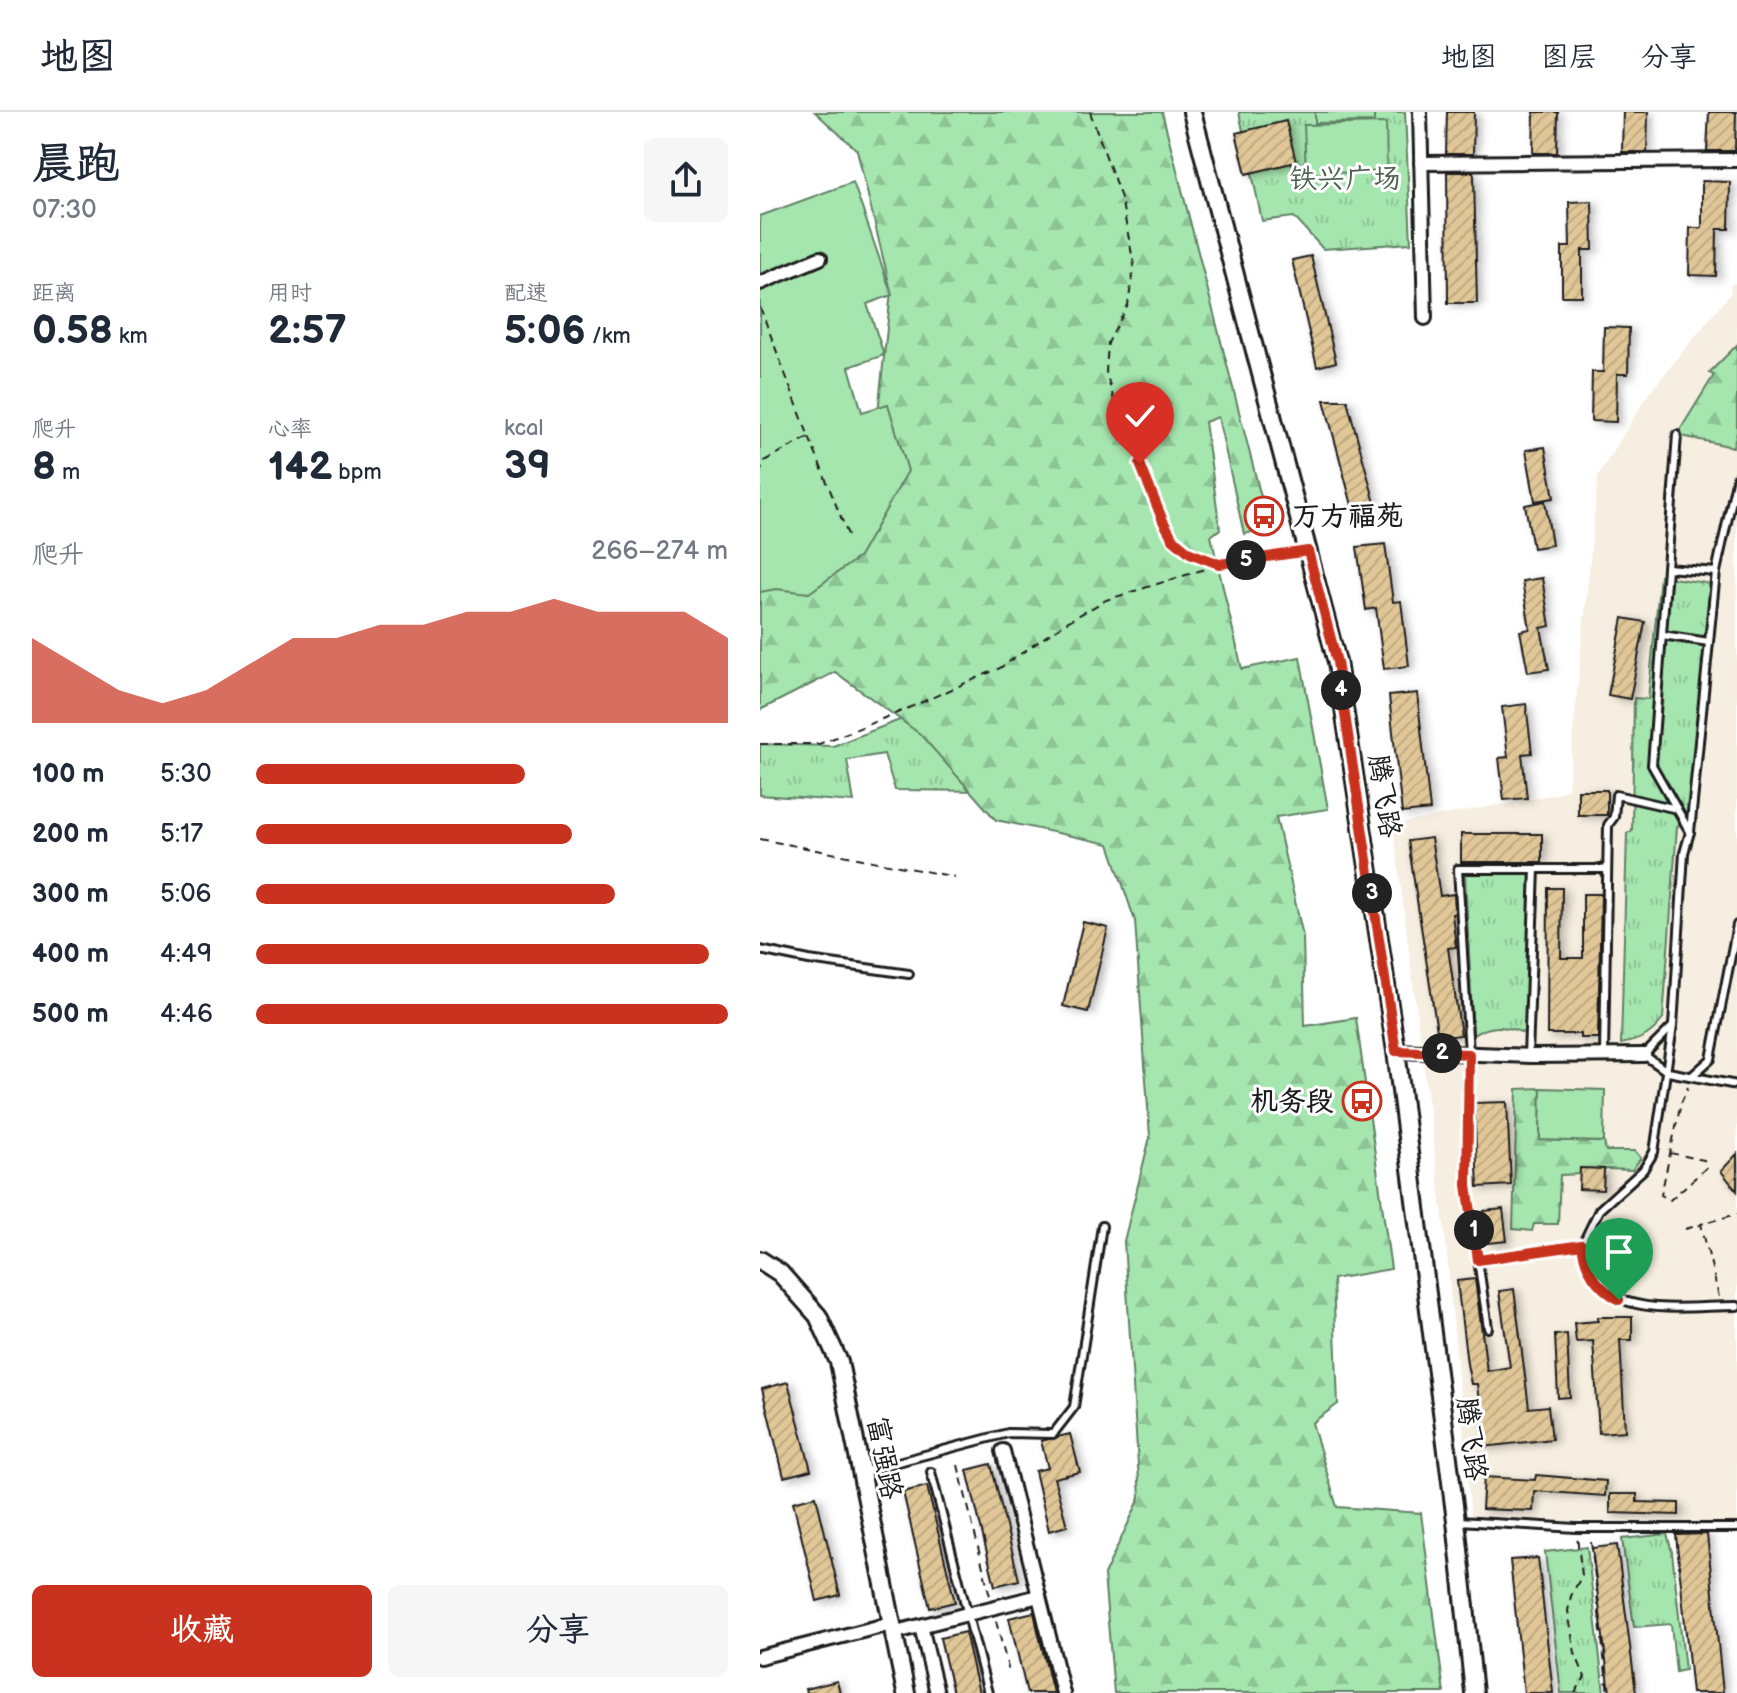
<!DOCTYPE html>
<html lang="zh">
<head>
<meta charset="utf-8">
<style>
  :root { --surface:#fff; --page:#f6f6f7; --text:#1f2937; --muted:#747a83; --line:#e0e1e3; --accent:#c8321e }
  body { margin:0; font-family:"Balsamiq Sans","LXGW WenKai TC",sans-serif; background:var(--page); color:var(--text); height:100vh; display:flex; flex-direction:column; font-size:30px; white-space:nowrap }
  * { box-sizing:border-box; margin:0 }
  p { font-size:26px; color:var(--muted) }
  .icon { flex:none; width:44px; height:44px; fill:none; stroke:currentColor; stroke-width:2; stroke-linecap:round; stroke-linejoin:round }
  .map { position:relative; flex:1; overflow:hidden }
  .drawer { display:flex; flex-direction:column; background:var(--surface); width:760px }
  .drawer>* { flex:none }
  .pin { position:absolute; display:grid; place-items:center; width:68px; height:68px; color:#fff; margin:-82px -34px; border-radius:50% 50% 50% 0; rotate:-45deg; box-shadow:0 0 8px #0007 }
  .pin .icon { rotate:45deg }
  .km { position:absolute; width:40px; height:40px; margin:-20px; border-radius:50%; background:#222; color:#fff; font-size:22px; line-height:40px; text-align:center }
  .round { display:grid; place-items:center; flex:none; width:84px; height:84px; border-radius:12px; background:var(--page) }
  .summary { display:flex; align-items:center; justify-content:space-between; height:136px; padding:0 32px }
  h1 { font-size:44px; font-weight:700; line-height:60px }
  .metrics { display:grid; grid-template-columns:repeat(3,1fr); gap:12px; height:136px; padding:8px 32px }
  .metrics div { display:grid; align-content:center }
  .metrics b { font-size:40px; font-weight:700 }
  .metrics small { font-size:22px; font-weight:400 }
  .metrics p { font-size:22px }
  .chart { height:224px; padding:16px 32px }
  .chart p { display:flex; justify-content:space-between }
  .chart svg { width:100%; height:144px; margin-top:8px; fill:var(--accent); opacity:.7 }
  .button { display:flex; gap:16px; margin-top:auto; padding:16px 32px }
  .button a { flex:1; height:92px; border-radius:12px; background:var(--accent); color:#fff; font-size:32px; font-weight:700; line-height:92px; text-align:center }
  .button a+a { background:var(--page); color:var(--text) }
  ul { padding:0 32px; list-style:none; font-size:26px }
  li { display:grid; grid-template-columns:128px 96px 1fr; align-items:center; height:60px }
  li i { height:20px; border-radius:10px; background:var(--accent) }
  header { display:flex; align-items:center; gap:48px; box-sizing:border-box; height:112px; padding:0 40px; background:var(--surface); border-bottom:2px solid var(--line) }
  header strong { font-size:38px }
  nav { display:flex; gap:44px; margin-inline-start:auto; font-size:28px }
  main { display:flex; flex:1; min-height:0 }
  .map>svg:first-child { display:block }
</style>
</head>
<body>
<header>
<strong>地图</strong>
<nav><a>地图</a><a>图层</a><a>分享</a></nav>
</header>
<main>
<section class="drawer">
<div class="summary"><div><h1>晨跑</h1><p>07:30</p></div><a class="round"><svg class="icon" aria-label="share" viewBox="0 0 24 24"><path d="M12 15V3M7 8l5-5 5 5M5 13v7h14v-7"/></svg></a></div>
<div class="metrics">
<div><p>距离</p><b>0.58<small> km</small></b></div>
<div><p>用时</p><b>2:57</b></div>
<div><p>配速</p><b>5:06<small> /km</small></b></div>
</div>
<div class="metrics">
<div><p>爬升</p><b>8<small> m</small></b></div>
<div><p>心率</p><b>142<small> bpm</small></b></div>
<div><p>kcal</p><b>39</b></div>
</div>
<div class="chart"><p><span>爬升</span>266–274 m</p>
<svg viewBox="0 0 160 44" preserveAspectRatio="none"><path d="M0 44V18L10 26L20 34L30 38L40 34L50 26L60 18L70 18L80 14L90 14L100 10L110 10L120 6L130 10L140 10L150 10L160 18V44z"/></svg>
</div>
<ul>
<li><b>100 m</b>5:30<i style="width:57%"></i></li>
<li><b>200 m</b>5:17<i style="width:67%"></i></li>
<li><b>300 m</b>5:06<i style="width:76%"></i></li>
<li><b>400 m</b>4:49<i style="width:96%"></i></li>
<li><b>500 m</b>4:46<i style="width:100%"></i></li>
</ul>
<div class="button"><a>收藏</a><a>分享</a></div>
</section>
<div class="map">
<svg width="977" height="1581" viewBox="0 0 977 1581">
  <defs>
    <pattern id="grass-tufts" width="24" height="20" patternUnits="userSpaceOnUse" patternTransform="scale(2)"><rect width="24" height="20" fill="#a5e5ae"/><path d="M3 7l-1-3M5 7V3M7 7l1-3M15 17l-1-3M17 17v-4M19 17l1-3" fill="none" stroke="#8dc495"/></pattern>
    <pattern id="forest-firs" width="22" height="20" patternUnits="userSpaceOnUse" patternTransform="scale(2)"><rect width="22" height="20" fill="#a5e5ae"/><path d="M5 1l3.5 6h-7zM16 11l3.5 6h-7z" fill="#8dc495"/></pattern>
    <pattern id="building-hatch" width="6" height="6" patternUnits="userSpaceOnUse" patternTransform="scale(2)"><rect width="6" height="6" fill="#e1c797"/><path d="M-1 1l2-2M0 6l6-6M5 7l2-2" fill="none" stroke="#c0aa82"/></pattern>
    <filter id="shadow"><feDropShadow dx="4.5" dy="2.5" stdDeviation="4" flood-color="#0004"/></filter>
  </defs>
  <rect width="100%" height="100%" fill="#fff"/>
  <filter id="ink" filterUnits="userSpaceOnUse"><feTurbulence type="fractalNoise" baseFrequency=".0125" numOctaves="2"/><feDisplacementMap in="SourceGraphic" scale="16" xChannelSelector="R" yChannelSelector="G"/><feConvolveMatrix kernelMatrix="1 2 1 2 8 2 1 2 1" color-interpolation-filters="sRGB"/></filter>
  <g filter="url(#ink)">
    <polygon fill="#f6eee0" points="977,171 977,1410 792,1409 711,1404 685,1121 633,713 796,682 808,676 838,364 889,281 970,182 971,172"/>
    <g fill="url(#grass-tufts)" stroke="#608065" stroke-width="2">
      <polygon points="479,0 645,0 651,131 563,137 534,105 502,109"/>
      <path d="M900 464 952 472 928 704 917 715 903 907C891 923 881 928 861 932L867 721 872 719 874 586 888 587Z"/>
      <polygon points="155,602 229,679 135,678 124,642 87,648 94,690 0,683 0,632 73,634"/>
      <path d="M705 762H771L765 922C746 913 731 912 713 923Z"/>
      <polygon points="907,1422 912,1440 925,1558 916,1560 911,1512 874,1515 862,1427"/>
      <polygon points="827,1435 844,1581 801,1581 785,1440"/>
    </g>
    <g fill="url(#forest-firs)" stroke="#608065" stroke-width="2">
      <polygon points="55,0 402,0 509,416 484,422 458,305 445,310 460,417 451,424 482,557 540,545 568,697 516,705 543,824 545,914 596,906 631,1157 573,1167 578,1292 552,1311 577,1395 661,1401 684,1581 354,1581 344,1463 380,1386 364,1129 390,1025 375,809 349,732 236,708 160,622 75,560 0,598 0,458 47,481 114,420 116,319 131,179 97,38"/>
      <polygon points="977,233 977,320 973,335 917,323 954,263 949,261"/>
      <polygon points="781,976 780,1028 844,1030 846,1039 875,1039 881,1046 872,1058 821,1056 820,1062 800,1063 798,1112 774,1112 772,1119 753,1117 757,977"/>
    </g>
    <g fill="#a5e5ae" stroke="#608065" stroke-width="2">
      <polygon points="555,0 614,0 614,10 555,11"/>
      <polygon points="626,11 627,59 546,62 544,13"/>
      <polygon points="93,70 132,183 107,192 124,243 89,255 102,300 128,292 148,359 99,445 49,481 16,477 0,480 0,104"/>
      <polygon points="781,976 845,978 844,1030 780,1028"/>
    </g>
    <g fill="url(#building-hatch)" stroke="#1c1c1c" stroke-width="2" filter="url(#shadow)">
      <polygon points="687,0 714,0 713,42 686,42"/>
      <polygon points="774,0 798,0 797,41 773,41"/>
      <polygon points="863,0 888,0 887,40 862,40"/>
      <polygon points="949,0 976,0 975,39 947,39"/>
      <polygon points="526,9 536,50 486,62 476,21"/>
      <polygon points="687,60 713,60 714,64 717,191 688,191"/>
      <polygon points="942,69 970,70 969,117 957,117 956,164 929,163 930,116 942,116"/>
      <polygon points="832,89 833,138 822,138 822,184 802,184 802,135 810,135 809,90"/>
      <polygon points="551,144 576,250 557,255 532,148"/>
      <polygon points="844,215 869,216 868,262 857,262 856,310 831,309 832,260 843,260"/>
      <polygon points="564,288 587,288 615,391 593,397"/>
      <polygon points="785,335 794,386 775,389 766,338"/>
      <polygon points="785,389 792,433 773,436 765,393"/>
      <polygon points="625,432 633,490 641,489 649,554 624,557 616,496 606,498 597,435"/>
      <polygon points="782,466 790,514 781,516 789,557 768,560 760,519 770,517 762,469"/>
      <polygon points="863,506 885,510 870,587 848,583"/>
      <polygon points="657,581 670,698 642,701 629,584"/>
      <polygon points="766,592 772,641 762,642 767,686 744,688 739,646 748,645 742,595"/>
      <rect x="818" y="678" width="29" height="25"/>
      <rect x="701" y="722" width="81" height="28"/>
      <polygon points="671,726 680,784 694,782 695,801 692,802 696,835 688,836 701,923 678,926 648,729"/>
      <polygon points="788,776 802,776 801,846 823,846 823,782 841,782 838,926 820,926 820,922 787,922"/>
      <polygon points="323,810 348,816 328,900 303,894"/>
      <polygon points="747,990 751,1073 718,1075 714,991"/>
      <polygon points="977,1042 977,1079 961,1059"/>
      <polygon points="820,1056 844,1057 843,1078 819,1077"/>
      <polygon points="743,1097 747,1129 728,1131 724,1099"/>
      <polygon points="715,1167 727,1259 750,1255 739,1179 754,1177 769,1296 788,1294 792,1327 724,1335 717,1272 711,1272 707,1252 697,1169"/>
      <polygon points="838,1205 872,1205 872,1228 860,1228 865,1319 839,1321 833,1229 816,1230 814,1211 838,1209"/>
      <polygon points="807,1222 810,1285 798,1286 795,1223"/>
      <polygon points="28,1270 51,1358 24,1365 2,1277"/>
      <polygon points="310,1322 320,1360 294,1366 307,1414 289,1419 275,1359 288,1356 281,1329"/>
      <polygon points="231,1352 259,1468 235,1474 207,1358"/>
      <polygon points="776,1363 846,1369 845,1384 774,1379 773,1399 722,1397 724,1365 775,1368"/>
      <polygon points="167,1374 195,1490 170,1496 143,1380"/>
      <polygon points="850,1382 877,1382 877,1390 919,1391 919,1403 850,1401"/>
      <polygon points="56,1384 80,1483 57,1489 33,1390"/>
      <polygon points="947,1422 963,1581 932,1581 916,1423"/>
      <polygon points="857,1433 876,1581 850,1581 832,1436"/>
      <polygon points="778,1446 793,1581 764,1581 750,1448"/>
      <polygon points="274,1500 278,1519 293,1581 267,1581 249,1506"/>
      <polygon points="205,1520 219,1581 193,1581 180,1526"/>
      <polygon points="77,1569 80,1581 46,1581 45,1577"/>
    </g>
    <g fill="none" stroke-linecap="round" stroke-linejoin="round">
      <g stroke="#1c1c1c" stroke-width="12">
        <g id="lane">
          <polyline points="907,456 917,323"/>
          <polyline points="902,523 949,530"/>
          <polyline points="930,720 892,653 907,456 956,460"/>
          <polyline points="0,838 49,848 149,862"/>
          <polyline points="913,914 884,943 908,960 977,973"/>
          <polyline points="768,944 775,757"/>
          <polyline points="844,944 848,713 854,705 856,683 917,697"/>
          <polyline points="933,963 951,947 977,813"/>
          <path d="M822 1133C835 1212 916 1194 977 1194"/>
          <polyline points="718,1148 822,1133 839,1098 883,1058 894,1040 913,914 924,741 930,720 956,460 977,365"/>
          <polyline points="728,1216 707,1073 709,942 698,757 847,757"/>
          <polyline points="104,1359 248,1321 293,1322 314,1295 342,1114"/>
          <polyline points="171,1360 228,1581"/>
          <polyline points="699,1409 816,1416 977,1416"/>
        </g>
      </g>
      <g stroke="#1c1c1c" stroke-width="18">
        <g id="street">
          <polyline points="660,0 665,206"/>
          <polyline points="661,51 977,48"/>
          <polyline points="0,171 60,146"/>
          <polyline points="636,939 772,944 884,943"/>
          <polyline points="243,1339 303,1581"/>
          <polyline points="161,1514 177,1581"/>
          <polyline points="132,1521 279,1484"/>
          <polyline points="0,1545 130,1512"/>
        </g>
      </g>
      <g stroke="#1c1c1c" stroke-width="22">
        <g id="secondary">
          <polyline points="432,0 577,550 636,939 696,1409 714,1581"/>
          <polyline points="0,1148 20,1161 58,1204 79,1250 146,1581"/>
        </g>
      </g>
      <g stroke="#1c1c1c" stroke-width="2" stroke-dasharray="8 6" stroke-linecap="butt">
        <polyline points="330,0 361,86 374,153 368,193 348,231 346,260 357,299 403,409 413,427 430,441 459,452 532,442"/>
        <polyline points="0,195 49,325 4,349 0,362"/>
        <polyline points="49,325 88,423"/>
        <polyline points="0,632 59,632 137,601 240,556 307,510 346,488 458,453"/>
        <polyline points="0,727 195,765"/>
        <polyline points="910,1041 944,1048 946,1056 910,1088 901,1083 921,991 928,975"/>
        <polyline points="925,1117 940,1113"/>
        <polyline points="959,1185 941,1112 977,1102"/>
        <polyline points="198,1353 230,1484"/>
        <polyline points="831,1430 848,1581"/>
        <polyline points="236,1509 249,1560"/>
        <polyline points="815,1581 825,1565 815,1541 808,1499 811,1484 822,1463 817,1425"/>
      </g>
      <use href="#lane" stroke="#fff" stroke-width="6"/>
      <use href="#street" stroke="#fff" stroke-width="12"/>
      <use href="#secondary" stroke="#fff" stroke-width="16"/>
    </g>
  </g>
  <g fill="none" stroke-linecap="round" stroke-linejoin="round" filter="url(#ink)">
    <g stroke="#fff" stroke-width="16">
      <path id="route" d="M380 352 403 409 413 427 430 441 459 452 548 439 577 550 636 939 709 942 707 1073 718 1148 822 1133C826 1159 836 1174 859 1188"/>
    </g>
    <use href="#route" stroke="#c8321e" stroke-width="10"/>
  </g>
  <defs>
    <g id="bus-ring" transform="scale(2)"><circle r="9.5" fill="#fff" stroke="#c8321e" stroke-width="1.5"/><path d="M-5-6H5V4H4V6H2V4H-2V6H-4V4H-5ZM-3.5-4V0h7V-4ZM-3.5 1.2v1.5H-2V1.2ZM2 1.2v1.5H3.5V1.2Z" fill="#c8321e"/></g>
  </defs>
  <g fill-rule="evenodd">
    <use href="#bus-ring" x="504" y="404"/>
    <use href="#bus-ring" x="602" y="989"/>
  </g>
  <g text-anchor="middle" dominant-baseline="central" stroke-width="6" stroke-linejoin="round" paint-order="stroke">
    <g font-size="28" fill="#4c624f" stroke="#fff">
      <text x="585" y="67">铁兴广场</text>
    </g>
    <g font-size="28" font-weight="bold" fill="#1c1c1c" stroke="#fff" text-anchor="start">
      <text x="532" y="404">万方福苑</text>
      <text x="574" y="989" text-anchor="end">机务段</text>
    </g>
    <g font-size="28" fill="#1c1c1c" stroke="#fff">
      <text transform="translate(624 684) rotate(81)">腾飞路</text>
      <text transform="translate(711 1327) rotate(83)">腾飞路</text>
      <text transform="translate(124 1346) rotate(79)">富强路</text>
    </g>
  </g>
</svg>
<div class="pin" style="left:859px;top:1188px;background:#1e9e55"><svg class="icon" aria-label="arrive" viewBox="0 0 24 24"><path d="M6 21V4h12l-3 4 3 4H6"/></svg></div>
<div class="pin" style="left:380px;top:352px;background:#d93025"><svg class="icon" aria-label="check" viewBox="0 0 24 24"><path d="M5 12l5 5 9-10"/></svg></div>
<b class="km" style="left:714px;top:1118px">1</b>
<b class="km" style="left:682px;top:941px">2</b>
<b class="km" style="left:612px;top:781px">3</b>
<b class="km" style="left:581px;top:578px">4</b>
<b class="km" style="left:486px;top:448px">5</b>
</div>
</main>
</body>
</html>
